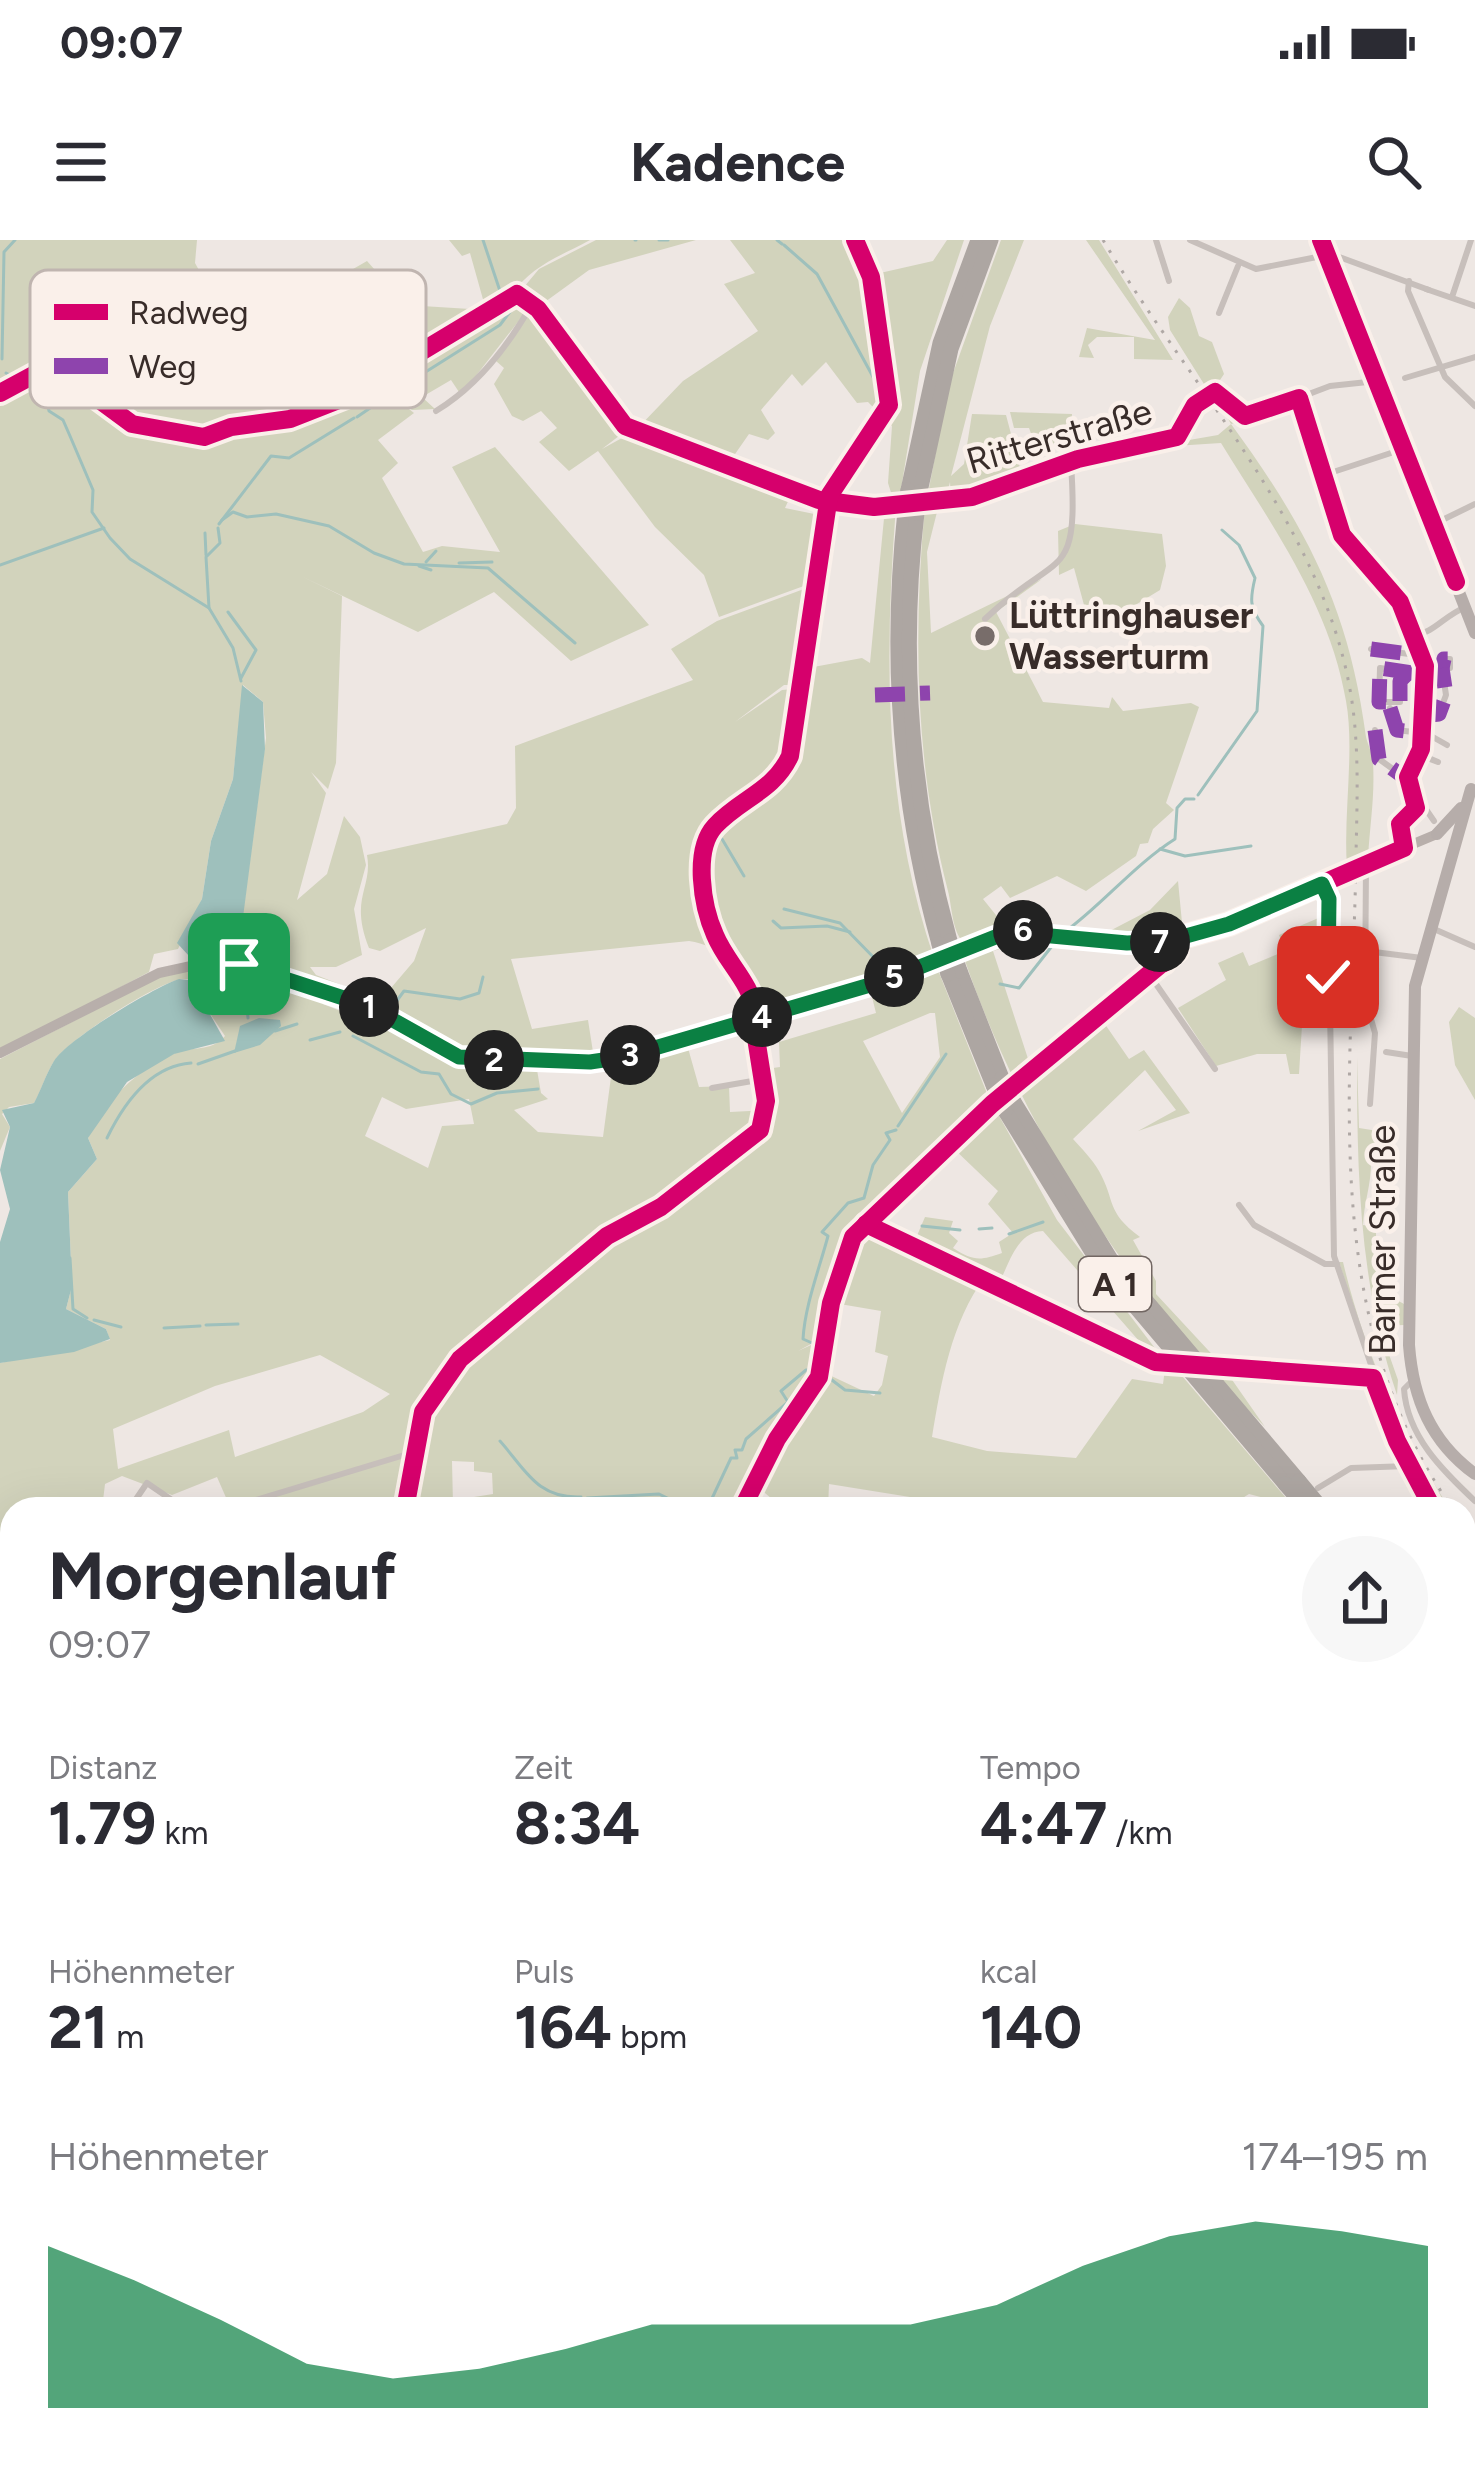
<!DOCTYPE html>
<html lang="de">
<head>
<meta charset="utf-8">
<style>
  :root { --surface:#fff; --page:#f7f7f7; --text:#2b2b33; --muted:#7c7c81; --accent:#0b8043 }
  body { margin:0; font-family:Figtree,sans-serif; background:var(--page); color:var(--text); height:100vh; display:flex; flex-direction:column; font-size:45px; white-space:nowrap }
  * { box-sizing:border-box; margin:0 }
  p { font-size:39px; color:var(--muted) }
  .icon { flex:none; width:66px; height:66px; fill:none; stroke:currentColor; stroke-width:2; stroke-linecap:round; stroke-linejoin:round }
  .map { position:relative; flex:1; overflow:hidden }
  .panel { position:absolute; left:0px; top:1257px; width:1476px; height:975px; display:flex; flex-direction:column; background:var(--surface); border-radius:36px 36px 0 0; box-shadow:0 12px 48px #0002 }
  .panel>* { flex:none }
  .pin { position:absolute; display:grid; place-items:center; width:102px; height:102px; color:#fff; margin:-51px; border-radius:24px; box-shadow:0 6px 18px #0006 }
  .km { position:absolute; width:60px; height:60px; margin:-30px; border-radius:50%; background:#222; color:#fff; font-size:33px; line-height:60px; text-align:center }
  .round { display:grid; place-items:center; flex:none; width:126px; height:126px; border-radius:63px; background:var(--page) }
  .headline { display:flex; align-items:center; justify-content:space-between; height:204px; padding:0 48px }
  h1 { font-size:66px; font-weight:700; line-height:90px }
  .figures { display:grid; grid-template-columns:repeat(3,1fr); gap:18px; height:204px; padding:12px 48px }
  .figures div { display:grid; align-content:center }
  .figures b { font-size:60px; font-weight:700 }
  .figures small { font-size:33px; font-weight:400 }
  .figures p { font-size:33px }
  .chart { height:336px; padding:24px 48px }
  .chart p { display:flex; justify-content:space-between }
  .chart svg { width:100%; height:216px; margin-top:12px; fill:var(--accent); opacity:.7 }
  .status { display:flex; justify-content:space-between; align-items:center; height:84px; padding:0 60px; background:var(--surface); direction:ltr }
  .status svg { height:33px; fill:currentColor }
  header { display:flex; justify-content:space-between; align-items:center; height:156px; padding:0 48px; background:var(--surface); font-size:54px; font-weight:700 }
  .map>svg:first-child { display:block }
</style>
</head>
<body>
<div class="status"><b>09:07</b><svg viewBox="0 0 49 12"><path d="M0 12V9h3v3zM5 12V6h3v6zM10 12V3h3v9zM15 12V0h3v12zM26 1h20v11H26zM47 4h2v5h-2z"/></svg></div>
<header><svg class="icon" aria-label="menu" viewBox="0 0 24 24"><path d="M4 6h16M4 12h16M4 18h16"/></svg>Kadence<svg class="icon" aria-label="search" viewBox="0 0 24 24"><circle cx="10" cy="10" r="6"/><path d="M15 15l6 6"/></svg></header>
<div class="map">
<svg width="1475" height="2231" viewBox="0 0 1475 2231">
  <rect width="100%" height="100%" fill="#eee7e3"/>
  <g fill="#d2d3bc" fill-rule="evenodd">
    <path d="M0 0H197L195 23 222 72 301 59 367 21 406 65 486 70 470 13 462 16 449 0H590C561 16 530 26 512 55L528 69 461 155 451 140 422 157 435 169 412 170 404 165 414 173 378 200 398 223 382 238 423 312 442 306 500 312 452 227 495 207 649 385 571 421 494 352 418 392 301 336 342 356 336 523 328 549 311 532 326 553 297 660 327 634 344 576 360 597 366 625 354 669 362 715 336 727H310L316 735 357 751 359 760 237 718 266 498 263 462 243 445 233 539 211 601 202 659 178 709 154 714 149 732 0 811Z"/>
    <polygon points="596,0 696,0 589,30 538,67 519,53 539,29"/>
    <path d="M730 0H854C875 50 897 123 882 176L868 162 857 163 826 122 802 146 792 134 761 170 775 193 768 200 749 194 726 227 636 190 683 141 758 91 724 44 755 33Z"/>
    <path d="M856 0H866L880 33 933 21 947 0H964L920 131 899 262H894L888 243 892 186 884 178C904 140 872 39 856 0Z"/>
    <polygon points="1001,0 1024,0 990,86 951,236 964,224 972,174 1006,175 1023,239 951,256 950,242 947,254 927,259 948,147"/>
    <polygon points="1086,0 1099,0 1173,120 1134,119 1134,97 1097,97 1088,105 1094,118 1079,117 1087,88 1155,100"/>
    <polygon points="1179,58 1190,68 1199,96 1212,102 1224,134 1218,143 1251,174 1221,150 1209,152 1170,90 1168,77"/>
    <polygon points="532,66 628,189 602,209 631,193 791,255 785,268 824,276 812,343 719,377 704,335 655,287 598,211 569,231 539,202 557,188 541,171 523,181 512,176 494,144 504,128 496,121"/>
    <path d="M1214 154 1241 176 1255 178 1231 184C1307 288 1349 368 1366 497 1368 506 1373 514 1373 522 1375 556 1370 583 1368 618L1347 627C1343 575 1355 510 1346 461 1330 365 1271 284 1221 203L1143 208 1218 195 1231 184Z"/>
    <polygon points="1010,172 1072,174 1070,198 1038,213 1029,188 1014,188"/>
    <path d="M939 264 927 312 931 393 1042 339 996 372 1043 462 1109 468 1112 457 1123 471 1191 463 1199 467 1166 563 1174 570 1153 589 1148 603 1140 604 1136 616 1086 651 1057 636 1010 658 1001 646 983 659 1008 690 963 702C952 690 952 667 948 651 915 523 913 396 925 265Z"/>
    <path d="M896 266C884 420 884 571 934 718L758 773 759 754 754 755C742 724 720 706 689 701L511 719 532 789 588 780 593 812 582 813 474 815 418 781 388 771 385 755 414 721 426 688 380 711 369 708C349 658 373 648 367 615L507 584 516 568 515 506 693 440 671 409 717 381 812 346 797 445H784L735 482 782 450 805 448 808 428 862 418 870 423 885 268Z"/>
    <polygon points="1075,284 1162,294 1166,326 1160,350 1132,367 1087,376 1074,328 1059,335 1058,291"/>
    <polygon points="1178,641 1183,693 1154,699 1098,697 1150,670"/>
    <polygon points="1323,676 1323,740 1304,753 1299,834 1290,834 1286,814 1257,814 1216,826 1178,768 1226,740 1218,723 1243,712 1249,726 1285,711 1279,695"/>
    <path d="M1014 695H1043L1041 703 1027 701 993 711 1032 831 1100 777 1129 819 1144 810 1190 873 1138 891 1176 870 1145 830 1073 899C1082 909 1092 919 1099 931 1116 961 1105 971 1140 997L1133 1000 1156 1041V1054L1221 1124 1265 1187C1130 1051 1025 897 963 715Z"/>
    <path d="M214 725 253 732 323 757V764L343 772 348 764 377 775 375 781 408 799 412 795 475 822 536 824 541 853 548 859 514 870 538 892 603 897 613 822 686 801 699 847 729 846 730 872 768 870 766 829 780 827 779 802 876 773 870 749 936 725 988 856 1057 980 1164 1120 1153 1117 1043 991C1017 992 1010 1022 999 1043L985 1037C951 1082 941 1143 932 1197L987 1211 1076 1218 1132 1139 1163 1144 1165 1129 1177 1130 1292 1265 1249 1254 1241 1259 1246 1269H937L941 1262 829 1244 828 1269H766L772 1259 753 1243 740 1269H505L474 1266V1257L493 1254 492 1233 474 1231V1222L452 1221 453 1265 231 1269 217 1237 172 1255 122 1236 105 1244 102 1269H12V1340L0 1327V1123L110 1100 106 1089 66 1069 72 1046 68 952 97 919 88 898C106 859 135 832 173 814 193 805 210 813 225 796L207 769 208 752C201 744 195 738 184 739 159 740 70 799 55 820 46 833 42 849 34 863L9 867 2 874 10 887 0 911V819L167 733ZM930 773H935L940 817 902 873 863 801ZM382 857 406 869 469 859 474 884 442 886 428 928 365 896ZM952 907 998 951 988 964 1013 993 999 1002 1002 1013C980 1021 973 1021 953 1008L958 1001 949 993 953 981 925 977 913 1005 872 983ZM828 1062 881 1071 875 1112 888 1116 882 1145 874 1156 825 1133 767 1231 762 1228C783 1185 818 1148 822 1100L798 1111 822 1098ZM320 1115 390 1154 363 1172 235 1217 229 1190 118 1229 113 1189 215 1146Z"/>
    <polygon points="1459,767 1475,778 1475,860 1455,825 1449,782"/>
    <path d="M1357 817 1359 888 1378 891 1379 916 1371 917C1372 944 1364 961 1363 985L1376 987V1035L1386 1036V1054L1404 1064V1085L1379 1086 1398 1140 1397 1155C1359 1042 1357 935 1357 817Z"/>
    <path d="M1339 1022H1343C1364 1111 1400 1192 1450 1269H1436L1393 1184Z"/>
    <polygon points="0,1365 12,1369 12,1609 0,1621"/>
    <polygon points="1464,1459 1475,1471 1475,1760 1464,1769"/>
    <polygon points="12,1703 12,2220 54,2220 56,2231 0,2231 0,1706"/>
    <polygon points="1475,1884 1475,2024 1464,2018 1464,1887"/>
    <polygon points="341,2220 1306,2220 1310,2231 337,2231"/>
  </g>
  <g fill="#9ec0bc">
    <polygon points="242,445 263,462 265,509 242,685 233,711 189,716 177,703 202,659 211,601 233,539"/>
    <path d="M179 739 197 741 208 752 207 769 225 801 174 814 127 842 88 898 97 919 68 952 72 1046 66 1069 106 1089 110 1099 74 1112 0 1123V1002L10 969 0 930 10 887 2 870 34 863C41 850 46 834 54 821 69 798 153 748 179 739Z"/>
    <polygon points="259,778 280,780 281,786 260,805 234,813 240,786"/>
  </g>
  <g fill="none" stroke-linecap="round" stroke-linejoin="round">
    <g stroke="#9ec0bc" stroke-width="3">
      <polyline points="483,0 503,60"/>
      <polyline points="635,0 636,0"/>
      <polyline points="659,0 668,0"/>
      <polyline points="777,0 782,4"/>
      <polyline points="784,5 817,34 878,146"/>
      <polyline points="2,119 4,12 15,0"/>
      <polyline points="6,133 15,138"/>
      <polyline points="0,141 9,144"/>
      <polyline points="29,141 49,149 45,152 49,171 63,180 70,196 93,250 92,272 110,298 130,319 209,368 233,408 241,441"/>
      <polyline points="397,150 500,85 519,60"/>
      <polyline points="357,177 395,151"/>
      <polyline points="222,280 233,272 247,277 276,274 329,286 374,313 404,324 488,328 575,403"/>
      <polyline points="219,284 271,216 289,218 354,178"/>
      <polyline points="205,293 206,315"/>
      <polyline points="426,322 436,311"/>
      <polyline points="459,323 492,322"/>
      <polyline points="0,325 104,288"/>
      <polyline points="419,326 431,330"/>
      <polyline points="209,368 206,317 220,303 218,288"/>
      <polyline points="228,372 256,410 241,438"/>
      <path d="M1198 555 1257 471 1263 386C1249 367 1250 359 1255 338L1239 305 1222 290"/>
      <polyline points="722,599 744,636"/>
      <polyline points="1160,609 1185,616 1251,606"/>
      <polyline points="784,669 840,683 882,726"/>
      <polyline points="773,681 781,688 827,686 850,692"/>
      <path d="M1066 691C1103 664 1134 625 1175 599L1177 568 1185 559H1194"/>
      <polyline points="236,706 237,711"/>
      <polyline points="233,744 241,758"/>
      <polyline points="1000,744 1019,748 1056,701"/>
      <polyline points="206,762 220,765"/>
      <polyline points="247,767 248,778"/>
      <polyline points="390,770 404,751 460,759 479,753 483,737"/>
      <polyline points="275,791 297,784"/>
      <polyline points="353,796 421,832 439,834 451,854 471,864 497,853 538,849"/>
      <polyline points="310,800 340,792"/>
      <polyline points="198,824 235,811"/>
      <polyline points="898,886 946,814"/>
      <path d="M107 898C124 863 150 826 191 823"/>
      <polyline points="922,986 960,990"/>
      <polyline points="979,989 992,988"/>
      <polyline points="1009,994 1043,982"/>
      <polyline points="70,1018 73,1069 87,1078"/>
      <polyline points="94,1080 121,1087"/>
      <polyline points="206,1085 238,1084"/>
      <polyline points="164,1088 200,1086"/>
      <path d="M812 1103 803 1099C805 1065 819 1030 828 996L822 992 848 963 864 958 873 925 890 900 886 893 896 890"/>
      <polyline points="824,1134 845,1150 880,1153"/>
      <path d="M500 1201C525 1229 537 1259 581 1257"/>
      <polyline points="587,1258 659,1254 690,1269"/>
      <polyline points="707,1269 731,1218 737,1218 735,1210 742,1210 746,1199 788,1162 781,1151 806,1130 817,1130 814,1108"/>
      <polyline points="0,1316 12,1327"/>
      <polyline points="0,2085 12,2081"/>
      <polyline points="941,2220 943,2231"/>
    </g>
    <g stroke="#c7bfbb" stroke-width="6">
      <polyline points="1156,0 1169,41"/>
      <polyline points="1190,0 1256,29 1327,15"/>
      <polyline points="1331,14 1429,50"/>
      <polyline points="1409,41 1408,51 1445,137 1475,166"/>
      <polyline points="1426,49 1475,66"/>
      <polyline points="1452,57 1471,0"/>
      <polyline points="1219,73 1238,26"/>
      <polyline points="1405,138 1475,117"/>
      <polyline points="1212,152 1224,154 1241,174 1251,176 1330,146 1377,141"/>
      <polyline points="0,153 39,132 94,156 132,184 204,197 231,187 290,179 346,157 517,54 538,69 625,186 819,260 902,263"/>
      <polyline points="1299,158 1342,295 1400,362 1420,422 1436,429 1444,419 1450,419 1450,428 1442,428"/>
      <path d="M436 171C476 147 507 108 532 64"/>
      <polyline points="1324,235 1400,210"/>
      <path d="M829 262C836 228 868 205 884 175 902 142 870 34 855 0"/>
      <polyline points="921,262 972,257 1078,219 1177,197 1199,161"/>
      <polyline points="1434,284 1475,264"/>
      <path d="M985 379C1059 308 1079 346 1071 223"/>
      <path d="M1414 396C1435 392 1445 375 1466 367"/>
      <polyline points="1371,409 1417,415"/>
      <polyline points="1407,434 1400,441 1400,462 1379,462 1380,428 1420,434"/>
      <polyline points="1390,468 1397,490 1413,492"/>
      <polyline points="1422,476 1439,474 1446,455 1442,428"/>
      <polyline points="1375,490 1379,519 1408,540"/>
      <polyline points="1424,492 1447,505"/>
      <polyline points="1419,514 1438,522 1430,519"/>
      <polyline points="1416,568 1408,537 1421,509 1425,426"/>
      <path d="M1404 608C1395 585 1402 575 1423 565L1434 581"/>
      <polyline points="1366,625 1365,758 1375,793 1370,864"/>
      <polyline points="1328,642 1334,1016 1397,1201 1433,1269"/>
      <polyline points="1434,689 1475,707"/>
      <polyline points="1366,711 1422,718"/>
      <polyline points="1149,734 1215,829"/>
      <polyline points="1386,812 1412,816"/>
      <polyline points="1014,845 1174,716 1178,699"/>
      <polyline points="712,848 764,839"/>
      <polyline points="1239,965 1254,985 1325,1024 1337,1024"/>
      <polyline points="866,984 1144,1119 1170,1125"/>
      <polyline points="1213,1128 1373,1138"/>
      <path d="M1413 1140 1404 1149C1407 1196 1443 1231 1475 1261"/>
      <polyline points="1318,1248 1351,1228 1409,1226"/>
      <polyline points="132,1265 147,1243 185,1269"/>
      <polyline points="226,1269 411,1213"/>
      <polyline points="405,1269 423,1172 460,1119 607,996 661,967 760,890 766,861 753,779"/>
      <polyline points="742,1269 777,1199 819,1137 831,1063 850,1001 992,864"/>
      <polyline points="1293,1269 1294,1268"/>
      <polyline points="1464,1314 1475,1302"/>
      <polyline points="1464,1319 1475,1336"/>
      <polyline points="1464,1807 1475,1815"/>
      <polyline points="1464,2021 1475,2027"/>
      <polyline points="988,2220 991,2231"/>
      <polyline points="101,2226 136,2231"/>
      <polyline points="164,2231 176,2220"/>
      <polyline points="224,2231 252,2220"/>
    </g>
    <polyline stroke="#b8afab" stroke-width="10" points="0,813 159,733 214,721 255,727 360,764 454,816 612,820 887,739 1008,692 1137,703 1196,695 1437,594"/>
    <g stroke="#b6adaa" stroke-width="12">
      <polyline points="1321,0 1475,393"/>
      <path d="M1471 549 1415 746 1409 1105C1413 1159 1431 1202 1475 1234"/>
      <polyline points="1437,594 1461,568"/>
    </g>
    <g stroke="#ada6a2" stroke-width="15">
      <polyline points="908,250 940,103 978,0"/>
      <polyline points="920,252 951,109 991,0"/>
      <path d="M905 271C889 419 899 561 939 704"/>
      <path d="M917 273C900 418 911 559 950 701"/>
      <polyline points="960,731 1002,838"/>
      <polyline points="948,734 993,845"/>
      <polyline points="1014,862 1110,1018 1299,1241"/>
      <polyline points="1005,871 1100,1025 1285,1244"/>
      <polyline points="1464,1429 1475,1442"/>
      <polyline points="1464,1448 1475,1461"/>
    </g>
    <g stroke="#afa8a5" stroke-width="3" stroke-dasharray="3 9" stroke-linecap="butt">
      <path d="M1103 0C1186 140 1318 281 1349 444 1360 500 1357 559 1356 616 1353 838 1316 1076 1453 1269"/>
      <polyline points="1464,1279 1475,1293"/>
    </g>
    <g stroke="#c7bfbb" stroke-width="6">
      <polyline points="1199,161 1212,152"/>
      <polyline points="1170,1125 1213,1128"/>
    </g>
    <g stroke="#ada6a2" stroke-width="15">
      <polyline points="905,271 908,250"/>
      <polyline points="917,273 920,252"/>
      <polyline points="950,701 960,731"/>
      <polyline points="939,704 948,734"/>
      <polyline points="1002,838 1014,862"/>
      <polyline points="993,845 1005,871"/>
      <polyline points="1299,1241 1319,1265"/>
      <polyline points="1285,1244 1307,1269"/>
    </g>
    <g stroke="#8e44ad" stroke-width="15" stroke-dasharray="30 15" stroke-linecap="butt">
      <polyline points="1371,409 1417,415"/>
      <polyline points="1425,426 1442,428 1444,419 1450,419 1450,428 1442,428"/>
      <polyline points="1407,434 1400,441 1400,462 1379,462 1380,428 1420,434"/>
      <polyline points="875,455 930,453"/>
      <polyline points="1390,468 1397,490 1413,492"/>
      <polyline points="1422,476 1439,474 1446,455 1442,428"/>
      <polyline points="1375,490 1379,519 1408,540"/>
    </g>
    <g stroke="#faf0ea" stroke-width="26">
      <g id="cycleway">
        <polyline points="1321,0 1456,342"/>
        <polyline points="0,153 39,132 94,156 132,184 204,197 231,187 290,179 346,157 517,54 538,69 625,186 819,260 874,267 972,257 1078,219 1177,197 1195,165 1215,152 1245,176 1299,158 1342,295 1400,362 1425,426 1421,509 1408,537 1416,568 1400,584 1404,608 1229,684 1168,701 1164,723"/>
        <path d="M757 776C750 740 727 724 715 695 702 666 693 610 715 586 741 558 773 552 790 516L829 256 889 165 871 37 855 0"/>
        <polyline points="866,984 1155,1122 1373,1138 1397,1201 1433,1269"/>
        <polyline points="405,1269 423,1172 460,1119 607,996 661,967 760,890 766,861 753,779 757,778"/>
        <polyline points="742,1269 777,1199 819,1137 831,1063 853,997 992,864 1177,711"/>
      </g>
    </g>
    <use href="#cycleway" stroke="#d6006c" stroke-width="18"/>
  </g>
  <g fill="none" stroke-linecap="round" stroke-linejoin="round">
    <g stroke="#fff" stroke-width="24">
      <polyline id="route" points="239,724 368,766 459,817 590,822 624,817 887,740 1008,692 1127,703 1168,701 1229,684 1322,644 1329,659 1328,737"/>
    </g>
    <use href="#route" stroke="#0b8043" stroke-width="15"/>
  </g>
  <circle fill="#786d6a" stroke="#faf0ea" stroke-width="4.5" cx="985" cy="396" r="12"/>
  <g text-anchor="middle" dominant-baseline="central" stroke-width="9" stroke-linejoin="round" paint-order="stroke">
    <rect fill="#faf0ea" stroke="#726763" stroke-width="3" x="1079" y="1017" width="72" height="54" rx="9"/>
    <g font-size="33" font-weight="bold" fill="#382c29">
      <text x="1115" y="1044">A 1</text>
    </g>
    <g font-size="36" fill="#382c29" stroke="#faf0ea">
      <text transform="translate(1059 196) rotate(-16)">Ritterstraße</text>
      <text transform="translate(1382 1000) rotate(-90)">Barmer Straße</text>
    </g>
    <g font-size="36" font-weight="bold" fill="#382c29" stroke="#faf0ea" text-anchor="start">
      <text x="1009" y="375">Lüttringhauser<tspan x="1009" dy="41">Wasserturm</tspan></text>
    </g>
  </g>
  <rect x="30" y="30" width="396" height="138" rx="18" fill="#faf0ea" stroke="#c0b5b0" stroke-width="3"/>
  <rect x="54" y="64" width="54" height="16" fill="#d6006c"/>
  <rect x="54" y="118" width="54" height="16" fill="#8e44ad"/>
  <g font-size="33" fill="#382c29">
    <text x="129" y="84">Radweg</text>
    <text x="129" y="138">Weg</text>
  </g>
</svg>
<div class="pin" style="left:239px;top:724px;background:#1e9e55"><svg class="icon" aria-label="arrive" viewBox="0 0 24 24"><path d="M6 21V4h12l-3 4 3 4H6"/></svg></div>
<div class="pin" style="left:1328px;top:737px;background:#d93025"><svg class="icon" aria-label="check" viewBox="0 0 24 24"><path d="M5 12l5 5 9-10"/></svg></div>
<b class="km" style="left:369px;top:767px">1</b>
<b class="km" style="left:494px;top:820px">2</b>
<b class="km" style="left:630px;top:815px">3</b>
<b class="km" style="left:762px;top:777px">4</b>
<b class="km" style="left:894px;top:737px">5</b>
<b class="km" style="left:1023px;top:690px">6</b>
<b class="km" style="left:1160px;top:702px">7</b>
<section class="panel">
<div class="headline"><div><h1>Morgenlauf</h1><p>09:07</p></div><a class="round"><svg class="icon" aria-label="share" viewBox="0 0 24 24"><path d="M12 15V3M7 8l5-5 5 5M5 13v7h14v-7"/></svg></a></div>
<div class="figures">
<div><p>Distanz</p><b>1.79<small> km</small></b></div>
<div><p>Zeit</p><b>8:34</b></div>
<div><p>Tempo</p><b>4:47<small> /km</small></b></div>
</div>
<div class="figures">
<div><p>Höhenmeter</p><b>21<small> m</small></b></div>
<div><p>Puls</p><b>164<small> bpm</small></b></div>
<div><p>kcal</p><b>140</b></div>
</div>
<div class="chart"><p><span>Höhenmeter</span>174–195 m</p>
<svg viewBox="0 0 160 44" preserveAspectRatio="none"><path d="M0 44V11L10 18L20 26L30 35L40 38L50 36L60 32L70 27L80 27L90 27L100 27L110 23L120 15L130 9L140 6L150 8L160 11V44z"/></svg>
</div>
</section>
</div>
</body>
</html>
